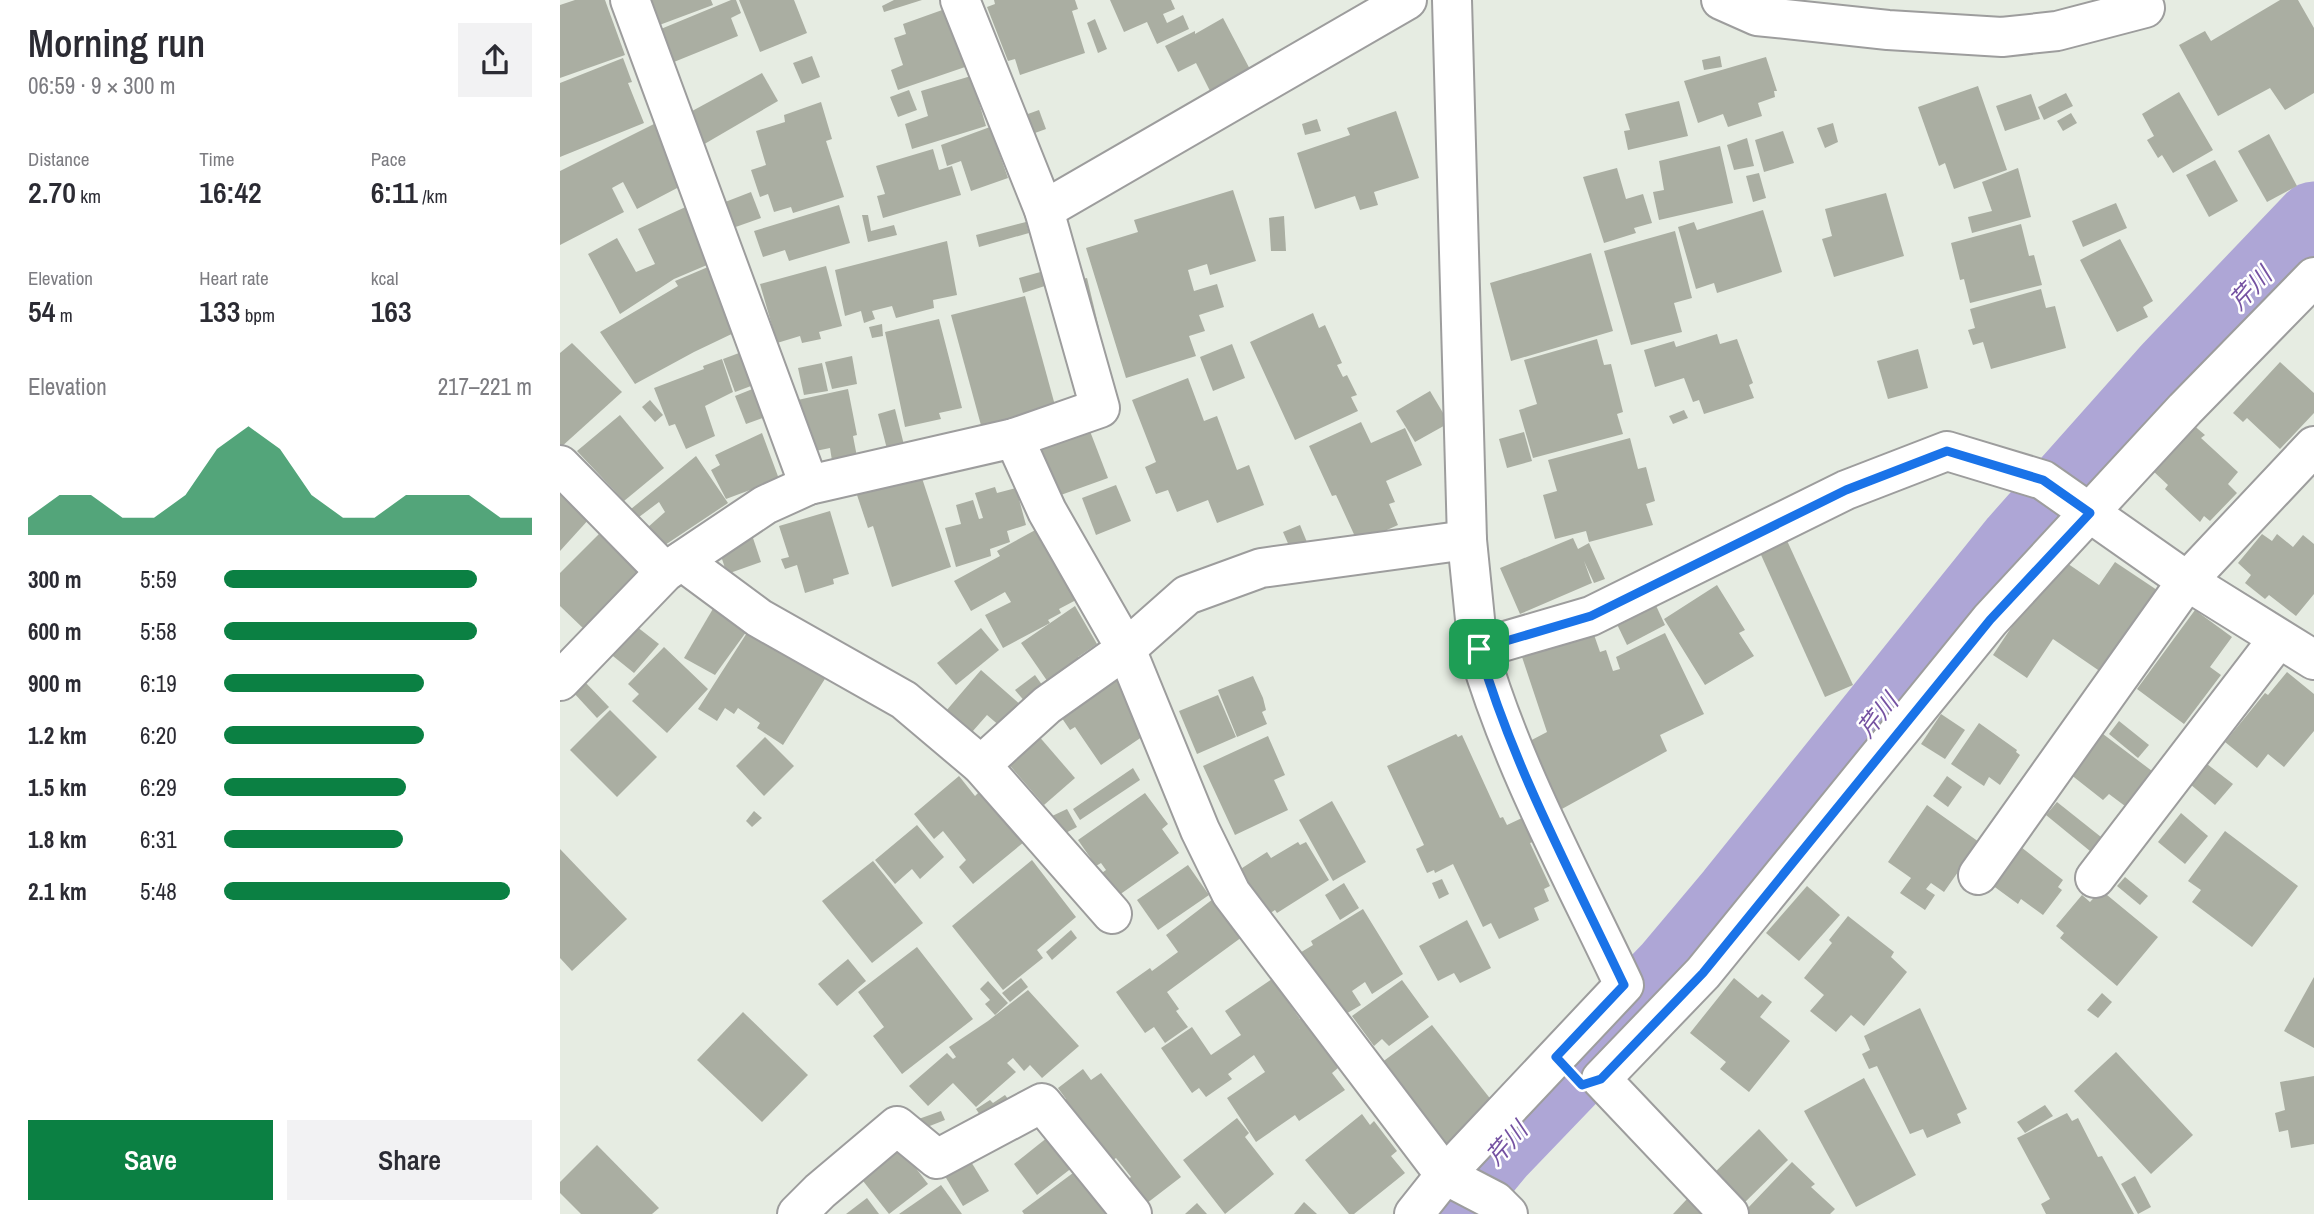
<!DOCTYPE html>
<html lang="en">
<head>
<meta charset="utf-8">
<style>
  :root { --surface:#fff; --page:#f2f2f3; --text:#2b2b33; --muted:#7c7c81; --accent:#0b8043 }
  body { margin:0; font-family:"Archivo Narrow","Noto Sans JP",sans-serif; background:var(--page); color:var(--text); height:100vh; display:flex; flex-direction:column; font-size:26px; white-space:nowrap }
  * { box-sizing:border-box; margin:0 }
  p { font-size:23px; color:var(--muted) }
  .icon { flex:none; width:38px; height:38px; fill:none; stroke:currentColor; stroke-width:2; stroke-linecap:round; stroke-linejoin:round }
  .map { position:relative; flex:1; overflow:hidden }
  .drawer { display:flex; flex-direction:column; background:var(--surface); width:560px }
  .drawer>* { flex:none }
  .pin { position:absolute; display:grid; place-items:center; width:60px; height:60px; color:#fff; margin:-30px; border-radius:14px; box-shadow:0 4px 10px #0006 }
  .round { display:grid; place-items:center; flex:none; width:74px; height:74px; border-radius:0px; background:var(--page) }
  .summary { display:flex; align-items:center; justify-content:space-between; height:119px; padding:0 28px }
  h1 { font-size:38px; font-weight:600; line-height:52px }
  .metrics { display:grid; grid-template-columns:repeat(3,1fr); gap:10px; height:119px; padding:7px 28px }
  .metrics div { display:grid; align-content:center }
  .metrics b { font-size:30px; font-weight:600 }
  .metrics small { font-size:19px; font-weight:400 }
  .metrics p { font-size:19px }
  .chart { height:196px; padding:14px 28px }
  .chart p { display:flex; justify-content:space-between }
  .chart svg { width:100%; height:126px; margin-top:7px; fill:var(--accent); opacity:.7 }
  .action { display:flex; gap:14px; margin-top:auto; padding:14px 28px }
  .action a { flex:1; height:80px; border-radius:0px; background:var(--accent); color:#fff; font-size:28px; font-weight:600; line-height:80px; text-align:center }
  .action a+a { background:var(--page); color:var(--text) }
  ul { padding:0 28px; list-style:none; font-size:23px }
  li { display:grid; grid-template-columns:112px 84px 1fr; align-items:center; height:52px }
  li i { height:18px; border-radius:9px; background:var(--accent) }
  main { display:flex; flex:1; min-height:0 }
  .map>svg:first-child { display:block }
</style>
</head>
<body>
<main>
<section class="drawer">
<div class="summary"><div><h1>Morning run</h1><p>06:59 · 9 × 300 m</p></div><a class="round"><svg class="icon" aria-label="share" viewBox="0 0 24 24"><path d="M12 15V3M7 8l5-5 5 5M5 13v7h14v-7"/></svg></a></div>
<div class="metrics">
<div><p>Distance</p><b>2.70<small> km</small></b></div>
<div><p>Time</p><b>16:42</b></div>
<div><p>Pace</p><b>6:11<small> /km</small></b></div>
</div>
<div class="metrics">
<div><p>Elevation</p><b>54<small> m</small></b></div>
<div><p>Heart rate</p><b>133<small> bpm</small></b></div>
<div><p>kcal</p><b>163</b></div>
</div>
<div class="chart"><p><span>Elevation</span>217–221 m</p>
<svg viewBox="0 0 160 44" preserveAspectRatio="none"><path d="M0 44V38L10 30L20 30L30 38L40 38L50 30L60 14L70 6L80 14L90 30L100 38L110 38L120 30L130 30L140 30L150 38L160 38V44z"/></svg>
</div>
<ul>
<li><b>300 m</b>5:59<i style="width:82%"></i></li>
<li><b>600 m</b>5:58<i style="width:82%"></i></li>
<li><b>900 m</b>6:19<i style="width:65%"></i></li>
<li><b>1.2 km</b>6:20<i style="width:65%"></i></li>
<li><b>1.5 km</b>6:29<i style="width:59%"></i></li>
<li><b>1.8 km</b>6:31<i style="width:58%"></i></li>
<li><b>2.1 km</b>5:48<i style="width:93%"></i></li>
</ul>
<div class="action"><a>Save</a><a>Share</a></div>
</section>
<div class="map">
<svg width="1754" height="1214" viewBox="0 0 1754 1214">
  <rect width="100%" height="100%" fill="#e6ece2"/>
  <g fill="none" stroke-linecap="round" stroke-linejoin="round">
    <polyline stroke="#aea6d6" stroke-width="77" points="885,1214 938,1150 1110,971 1174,895 1458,542 1610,371 1754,220"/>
  </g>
  <g fill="#aaaea2">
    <polygon points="15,0 45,0 65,55 0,78 0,5"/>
    <polygon points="83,0 151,0 153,5 94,27"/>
    <polygon points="171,0 176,0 181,13 171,18 178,36 109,64 96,31"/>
    <polygon points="179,0 234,0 247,33 200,52"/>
    <polygon points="334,0 362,0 324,12 322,6"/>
    <polygon points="434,0 515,0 518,9 512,11 525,53 460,75 455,59 448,61 427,7 435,4"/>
    <polygon points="550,0 611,0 615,9 603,14 607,23 623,15 629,29 597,44 587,22 564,32"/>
    <polygon points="1720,0 1738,0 1754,28 1754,93 1725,110 1710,88 1658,116 1619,45 1645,31 1651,41"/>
    <polygon points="385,9 408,66 338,90 331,70 343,65 334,38 346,34 343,24"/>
    <polygon points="663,18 694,77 653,97 636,63 618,72 605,46 635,31 635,34"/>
    <polygon points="535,19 547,49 538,53 527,23"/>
    <polygon points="252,56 260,77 242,84 233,63"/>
    <polygon points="1160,56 1162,67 1144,70 1142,60"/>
    <polygon points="1206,57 1217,91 1214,91 1215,97 1198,103 1202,116 1168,127 1163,114 1138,123 1124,81"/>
    <polygon points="63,58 72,82 68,83 84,123 0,157 0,83"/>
    <polygon points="202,73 218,101 141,146 123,116"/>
    <polygon points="411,76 426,126 352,149 345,124 368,116 361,91"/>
    <polygon points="1418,86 1447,170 1394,189 1385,163 1379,166 1358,107"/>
    <polygon points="349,90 357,110 338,117 330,97"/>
    <polygon points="1619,92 1653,150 1613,173 1602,155 1598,158 1587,140 1594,136 1582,114"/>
    <polygon points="1506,93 1513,106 1484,120 1478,107"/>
    <polygon points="1471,94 1480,119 1445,131 1436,106"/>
    <polygon points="1119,101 1128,136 1068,150 1064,131 1070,130 1065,114"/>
    <polygon points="261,102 272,139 266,141 284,197 233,213 231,207 214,212 208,194 200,197 191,170 206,165 196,131 225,122 224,115"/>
    <polygon points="479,110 486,129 461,138 454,119"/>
    <polygon points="836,111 859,178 814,192 818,205 800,210 795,196 755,209 737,153 790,135 787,128"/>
    <polygon points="1511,113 1517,123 1503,131 1497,121"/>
    <polygon points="757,119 761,131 745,135 742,124"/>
    <polygon points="1273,123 1278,142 1265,148 1257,128"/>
    <polygon points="94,124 121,186 77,209 63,182 52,188 64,212 0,245 0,171"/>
    <polygon points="430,127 448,178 411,191 401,161 387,166 381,145"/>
    <polygon points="1223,131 1234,163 1204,172 1195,140"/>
    <polygon points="1709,134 1737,186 1707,202 1678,151"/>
    <polygon points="1187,138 1194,166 1174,170 1167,145"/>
    <polygon points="1160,146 1173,203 1099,220 1093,192 1104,190 1099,161"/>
    <polygon points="373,149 379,170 392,166 401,195 323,218 317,196 325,194 316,166"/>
    <polygon points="1655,160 1678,201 1649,217 1626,175"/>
    <polygon points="1057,168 1066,199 1083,194 1092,223 1074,228 1076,233 1044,243 1023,177"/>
    <polygon points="1458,168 1471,217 1412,233 1408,217 1432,211 1422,182"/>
    <polygon points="1199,173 1206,198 1193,202 1186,176"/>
    <polygon points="673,190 696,261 650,275 647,264 628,270 634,291 657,284 664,307 639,315 645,331 629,336 636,356 566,378 526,248 578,232 574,220"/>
    <polygon points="191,192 201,218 170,229 160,204"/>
    <polygon points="1326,193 1344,256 1274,277 1262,239 1272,236 1265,209"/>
    <polygon points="1556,203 1567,228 1523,247 1512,221"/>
    <polygon points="132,204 154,262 114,279 60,314 28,254 57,238 76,272 95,264 78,229"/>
    <polygon points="279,205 290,243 229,261 225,250 203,257 194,231"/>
    <polygon points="1203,210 1222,272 1157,293 1154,283 1136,289 1118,227 1134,222 1137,230"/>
    <polygon points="302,215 308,215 311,231 334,225 337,235 308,242"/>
    <polygon points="724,216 726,251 711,251 709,218"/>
    <polygon points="466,222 469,233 419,247 416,235"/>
    <polygon points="1461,224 1469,256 1474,255 1482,285 1410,303 1404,279 1400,280 1391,243"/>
    <polygon points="1115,231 1132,298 1114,303 1122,332 1071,345 1044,251"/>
    <polygon points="1560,239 1593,301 1583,307 1588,317 1557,332 1520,260"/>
    <polygon points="387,241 397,295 373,300 374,308 336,318 332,306 312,311 315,319 304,323 301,311 285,316 275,270"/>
    <polygon points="1031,253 1053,331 951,361 930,283"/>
    <polygon points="155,264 180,330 134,352 75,384 40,332 118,286 115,281"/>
    <polygon points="266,266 282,326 259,332 261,339 242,343 240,336 217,343 200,284"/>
    <polygon points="484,271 488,285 463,293 459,278"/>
    <polygon points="527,278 539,328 525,332 512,281"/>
    <polygon points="1481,289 1486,308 1495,306 1506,348 1431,369 1423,342 1413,345 1408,330 1415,328 1410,309"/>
    <polygon points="465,296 496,409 422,429 391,315"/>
    <polygon points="753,313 759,328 765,325 782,363 777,365 783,377 787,375 797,395 791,397 798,411 735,440 690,342"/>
    <polygon points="379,319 402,408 379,413 381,419 345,427 325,332"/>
    <polygon points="322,324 323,336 312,338 309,327"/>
    <polygon points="1157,334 1160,344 1177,339 1193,383 1189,385 1194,398 1144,414 1139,400 1133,402 1124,378 1095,387 1084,350 1114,341 1116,347"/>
    <polygon points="1037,339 1044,365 1051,364 1063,412 1057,414 1063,434 973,458 959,410 977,404 964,360"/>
    <polygon points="12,343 62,392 0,448 0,353"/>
    <polygon points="672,344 685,378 653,391 640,357"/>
    <polygon points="1358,349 1368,388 1328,399 1317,361"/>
    <polygon points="187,350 199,383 175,392 163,359"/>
    <polygon points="292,356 297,384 272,389 265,362"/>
    <polygon points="162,359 173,392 145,406 155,436 126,449 115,424 109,426 94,388 144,369 143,366"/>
    <polygon points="1720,362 1754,393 1754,413 1720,449 1687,418 1683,422 1673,413"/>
    <polygon points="262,363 268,391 244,395 238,368"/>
    <polygon points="628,378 644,421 657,416 677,470 689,465 704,505 657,523 648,500 617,512 608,490 596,494 585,467 596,462 572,400"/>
    <polygon points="200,386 211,415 186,424 175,396"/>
    <polygon points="288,389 297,435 293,436 298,462 273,467 270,448 246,453 233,401"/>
    <polygon points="870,391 889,423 855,442 836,411"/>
    <polygon points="90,400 103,415 95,422 82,407"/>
    <polygon points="335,409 344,445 327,449 318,414"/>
    <polygon points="1124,410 1128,418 1113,424 1109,416"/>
    <polygon points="60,415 104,468 64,501 17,451"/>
    <polygon points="801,422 811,443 845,428 862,465 826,481 835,502 829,504 838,525 798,543 776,495 772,496 749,446"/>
    <polygon points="1631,423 1645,435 1641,438 1678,472 1668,484 1677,493 1650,521 1644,516 1640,522 1605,489 1608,485 1592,470"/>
    <polygon points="528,426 548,478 498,496 476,449"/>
    <polygon points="964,432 972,461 947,468 939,439"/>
    <polygon points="202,433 219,479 166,499 151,470 160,465 155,455"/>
    <polygon points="1070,438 1078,469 1086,467 1095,501 1086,504 1093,525 1029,542 1026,531 995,539 983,495 997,491 988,460"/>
    <polygon points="136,456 168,503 105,545 87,528 105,512 99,502 79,517 71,509"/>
    <polygon points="361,475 391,567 332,587 313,526 308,528 297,495"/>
    <polygon points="556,485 571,521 536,535 522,498"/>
    <polygon points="435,487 437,493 456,488 466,525 447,531 450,542 430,549 431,556 396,567 385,528 401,524 396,505 413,500 419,519 423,518 415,493"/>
    <polygon points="0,489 30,518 0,551"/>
    <polygon points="270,511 289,574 273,579 274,584 245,593 237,565 225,569 221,559 229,557 219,526"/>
    <polygon points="740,525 751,552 734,557 723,532"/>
    <polygon points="45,528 86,569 25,630 0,606 0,573"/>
    <polygon points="479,528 518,599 499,609 501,613 488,620 490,623 443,648 425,615 451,602 445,592 411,611 394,581 440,556 437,551"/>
    <polygon points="191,532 201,562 167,574 157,544"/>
    <polygon points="1224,534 1293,685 1265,697 1197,546"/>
    <polygon points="1702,534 1712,541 1717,534 1733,547 1743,535 1754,544 1754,594 1736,616 1709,595 1705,599 1685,583 1691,575 1678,563"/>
    <polygon points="1013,538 1018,549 1029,543 1045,579 1034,583 1024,561 1032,583 960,614 940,568"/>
    <polygon points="1498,557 1539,585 1555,562 1597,590 1541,672 1493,639 1467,678 1433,655"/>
    <polygon points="1157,585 1185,630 1179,633 1194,656 1145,685 1104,619"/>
    <polygon points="1092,597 1105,625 1067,645 1053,616"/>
    <polygon points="515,606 537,644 518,657 522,662 490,685 461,643"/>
    <polygon points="154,607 189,628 155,675 124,658"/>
    <polygon points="1635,610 1672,637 1650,667 1661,675 1624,724 1577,689"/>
    <polygon points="72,623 99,644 74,673 48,652"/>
    <polygon points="192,625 268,674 223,745 197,728 200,723 178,708 174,714 165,708 157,721 138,709"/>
    <polygon points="1031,626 1040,652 1046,650 1053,671 1060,669 1056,657 1105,633 1144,714 1100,735 1107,751 991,815 960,746 987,732 960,651"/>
    <polygon points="421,628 439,650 396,685 377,663"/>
    <polygon points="104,647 148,689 107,733 72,701 79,694 68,684"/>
    <polygon points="557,662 589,732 541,765 515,727 510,730 493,705"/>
    <polygon points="421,670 463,707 441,727 427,715 405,740 380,718"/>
    <polygon points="1727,672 1754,694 1754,731 1724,767 1708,754 1697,768 1665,742 1705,693 1708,695"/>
    <polygon points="475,675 485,689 467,704 455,690"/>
    <polygon points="693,676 703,698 706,710 702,712 707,724 677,737 658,690"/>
    <polygon points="25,682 49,707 37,718 13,692"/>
    <polygon points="658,695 676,737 637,754 619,711"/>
    <polygon points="50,710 97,757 57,797 10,750"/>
    <polygon points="1381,714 1405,730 1385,759 1361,744"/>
    <polygon points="1559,721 1589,745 1578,758 1549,734"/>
    <polygon points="1419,723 1457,750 1456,752 1460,755 1440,785 1429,777 1424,786 1391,764"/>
    <polygon points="477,734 515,778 484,805 445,760"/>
    <polygon points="896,734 898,737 902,735 940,818 943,817 947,825 962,818 973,842 970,843 990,886 984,889 989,901 974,908 979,920 939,939 931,923 923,927 893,864 875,873 874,870 867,873 856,849 864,845 827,766"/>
    <polygon points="1543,734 1592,771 1565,806 1549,794 1543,800 1510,774"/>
    <polygon points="708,736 725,775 714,780 728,810 675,835 643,766"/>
    <polygon points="205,737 234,766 204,796 176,766"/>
    <polygon points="1647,764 1673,784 1655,805 1630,784"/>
    <polygon points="573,768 580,780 520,820 513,809"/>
    <polygon points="399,776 415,796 421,790 464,842 413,884 399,867 406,860 383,831 374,839 354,814"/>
    <polygon points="1387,776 1402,787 1388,807 1373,796"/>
    <polygon points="585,793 608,824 602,829 619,853 552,900 536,877 546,870 541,863 536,866 518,840"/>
    <polygon points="772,801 806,862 773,881 739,820"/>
    <polygon points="1497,802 1541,837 1530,851 1486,815"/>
    <polygon points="1367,805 1419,842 1384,892 1371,883 1366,889 1375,895 1365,910 1340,893 1351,878 1328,862"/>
    <polygon points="507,809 517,827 500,836 490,817"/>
    <polygon points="194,811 202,818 192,827 186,821"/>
    <polygon points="1621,813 1648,836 1625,864 1598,842"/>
    <polygon points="357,825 384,857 360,879 352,869 335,884 315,860"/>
    <polygon points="1665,831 1738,886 1692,947 1632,902 1641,890 1628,881"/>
    <polygon points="738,842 740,845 746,842 769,880 717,913 715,910 707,915 679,870 707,852 711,858"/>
    <polygon points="1461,847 1503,880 1498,887 1502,890 1483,915 1461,899 1458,904 1432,885"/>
    <polygon points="0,849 67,919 12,971 0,958"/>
    <polygon points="472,860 516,917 477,950 483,958 443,990 392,926"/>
    <polygon points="313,861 363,923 312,963 262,901"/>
    <polygon points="628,865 649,895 598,930 577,900"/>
    <polygon points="1565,877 1588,896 1580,905 1557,886"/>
    <polygon points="882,879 889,894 879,899 872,883"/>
    <polygon points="784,883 799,908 780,920 765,895"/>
    <polygon points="1247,886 1280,915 1239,961 1206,933"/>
    <polygon points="1541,890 1598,937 1557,986 1500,938 1504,933 1496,926 1522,895 1530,902"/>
    <polygon points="653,899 682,937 607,992 619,1009 616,1011 628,1027 605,1043 594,1027 585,1033 556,992 590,968 592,971 618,952 606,935"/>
    <polygon points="803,909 843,974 812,994 805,982 792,991 801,1005 779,1018 733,957 753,945 751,941"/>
    <polygon points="1288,916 1334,952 1331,957 1347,972 1304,1026 1291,1015 1276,1032 1250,1011 1264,995 1244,978 1272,943 1269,940"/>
    <polygon points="907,920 931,968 900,983 894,973 878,981 859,946"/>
    <polygon points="511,930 517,938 492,960 486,952"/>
    <polygon points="357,947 413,1019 342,1074 313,1036 324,1027 298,992"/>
    <polygon points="288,959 306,981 277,1006 258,984"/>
    <polygon points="1754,977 1754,1048 1724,1031"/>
    <polygon points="461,978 468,987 450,1002 442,993"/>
    <polygon points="1174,978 1198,998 1202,994 1212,1002 1200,1017 1230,1041 1189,1092 1160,1069 1166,1062 1130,1033"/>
    <polygon points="712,979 740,1019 743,1017 778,1068 772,1073 785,1090 739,1121 735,1115 696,1142 667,1098 705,1072 694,1055 668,1074 672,1079 646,1097 639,1088 632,1093 601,1048 632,1027 651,1055 681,1035 665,1011"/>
    <polygon points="842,980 869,1017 829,1046 822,1039 814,1046 792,1016"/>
    <polygon points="428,981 448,1003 435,1015 425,1004 430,1000 420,989"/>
    <polygon points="468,990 519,1046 482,1078 470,1065 464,1071 453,1058 447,1063 456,1072 416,1107 393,1083 368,1106 349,1086 387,1053 393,1059 396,1057 389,1047 428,1021"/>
    <polygon points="1542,993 1552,1002 1538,1018 1527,1010"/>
    <polygon points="1360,1008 1407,1109 1397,1114 1401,1123 1367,1138 1363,1129 1350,1134 1317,1066 1309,1069 1302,1054 1310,1050 1304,1036"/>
    <polygon points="183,1012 248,1075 202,1122 137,1060"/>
    <polygon points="872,1025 936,1106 885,1163 821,1063"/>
    <polygon points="1556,1052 1633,1135 1591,1174 1514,1091"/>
    <polygon points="523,1069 531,1080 541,1073 621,1177 578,1210 559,1186 571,1177 556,1158 542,1168 495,1107 506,1099 498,1088"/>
    <polygon points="1754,1076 1754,1144 1731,1148 1728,1130 1719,1132 1715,1113 1725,1110 1720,1082"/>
    <polygon points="1304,1078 1356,1175 1296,1207 1244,1111"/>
    <polygon points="445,1095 457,1111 420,1115 416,1109 430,1100 433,1103"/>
    <polygon points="1485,1105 1493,1116 1465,1133 1457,1122"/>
    <polygon points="381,1111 385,1120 357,1131 353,1121"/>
    <polygon points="1507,1113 1512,1121 1518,1118 1538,1157 1542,1156 1574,1214 1486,1214 1481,1204 1490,1199 1457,1138"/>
    <polygon points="802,1114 810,1125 814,1121 837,1151 831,1156 845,1173 794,1214 789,1214 745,1160"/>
    <polygon points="677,1118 689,1133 685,1137 714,1174 665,1214 623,1160"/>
    <polygon points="1199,1129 1228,1160 1178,1209 1148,1179"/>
    <polygon points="488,1137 513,1167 477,1195 454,1164"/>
    <polygon points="335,1141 368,1184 329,1214 296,1172"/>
    <polygon points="37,1145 99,1208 92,1214 21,1214 0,1193 0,1182"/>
    <polygon points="405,1152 429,1191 403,1206 380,1168"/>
    <polygon points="1232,1162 1255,1184 1251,1187 1275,1209 1270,1214 1190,1214 1186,1210"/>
    <polygon points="517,1170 550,1214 464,1214 462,1211"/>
    <polygon points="1575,1176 1591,1207 1578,1214 1561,1184"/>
    <polygon points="381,1185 402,1214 339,1214"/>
    <polygon points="307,1198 319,1214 286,1214"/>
    <polygon points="1127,1199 1144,1214 1113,1214"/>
    <polygon points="744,1202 757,1214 734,1214"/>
    <polygon points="637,1203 647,1214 625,1214"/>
  </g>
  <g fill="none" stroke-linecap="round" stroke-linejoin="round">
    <g stroke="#9d9d9d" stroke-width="42">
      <g id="street">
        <polyline points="70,0 249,485"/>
        <polyline points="892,0 907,540 918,649 1031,616 1286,490 1387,451 1483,480 1627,581 1754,660"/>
        <polyline points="1161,0 1197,16 1328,30 1442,37 1497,31 1585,8"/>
        <polyline points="484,210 847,0"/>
        <polyline points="454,438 487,511 566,649 640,830 671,893 885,1175 935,1201 948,1214"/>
        <polyline points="0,465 105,572"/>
        <polyline points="122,561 199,618 344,700 421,765 552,914"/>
        <polyline points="0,681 105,572 205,505 249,485 454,438 540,408 484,210 400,0"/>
        <polyline points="421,765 487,705 566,649 627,595 701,568 907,540"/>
        <polyline points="1418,875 1627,581 1754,446"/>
        <polyline points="1535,878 1718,639"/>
        <polyline points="237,1214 260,1191 337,1126 377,1159 482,1103 572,1214"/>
        <path d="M854 1214 885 1175 1064 985C1012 875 952 766 918 649"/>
        <polyline points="1169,1214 1041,1079 1143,973 1430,620 1625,409 1754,277"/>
      </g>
    </g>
    <use href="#street" stroke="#fff" stroke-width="38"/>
  </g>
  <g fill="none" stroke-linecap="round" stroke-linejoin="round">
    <g stroke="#fff" stroke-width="14">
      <path id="route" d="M1387 451 1483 480 1530 513 1430 620 1143 973 1041 1079 1022 1085 996 1057 1064 985C1012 875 953 766 919 649L1031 616 1286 490Z"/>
    </g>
    <use href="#route" stroke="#1a73e8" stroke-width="9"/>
  </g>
  <g text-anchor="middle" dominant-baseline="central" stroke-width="5" stroke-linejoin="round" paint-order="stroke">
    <g font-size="24" font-style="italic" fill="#7552a2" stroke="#fff">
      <text transform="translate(1690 288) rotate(-46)">芹川</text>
      <text transform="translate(1317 715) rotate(-51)">芹川</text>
      <text transform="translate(946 1143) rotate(-48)">芹川</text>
    </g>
  </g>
</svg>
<div class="pin" style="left:919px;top:649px;background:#1e9e55"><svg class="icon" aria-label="arrive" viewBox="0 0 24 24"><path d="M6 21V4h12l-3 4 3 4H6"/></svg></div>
</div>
</main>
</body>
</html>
